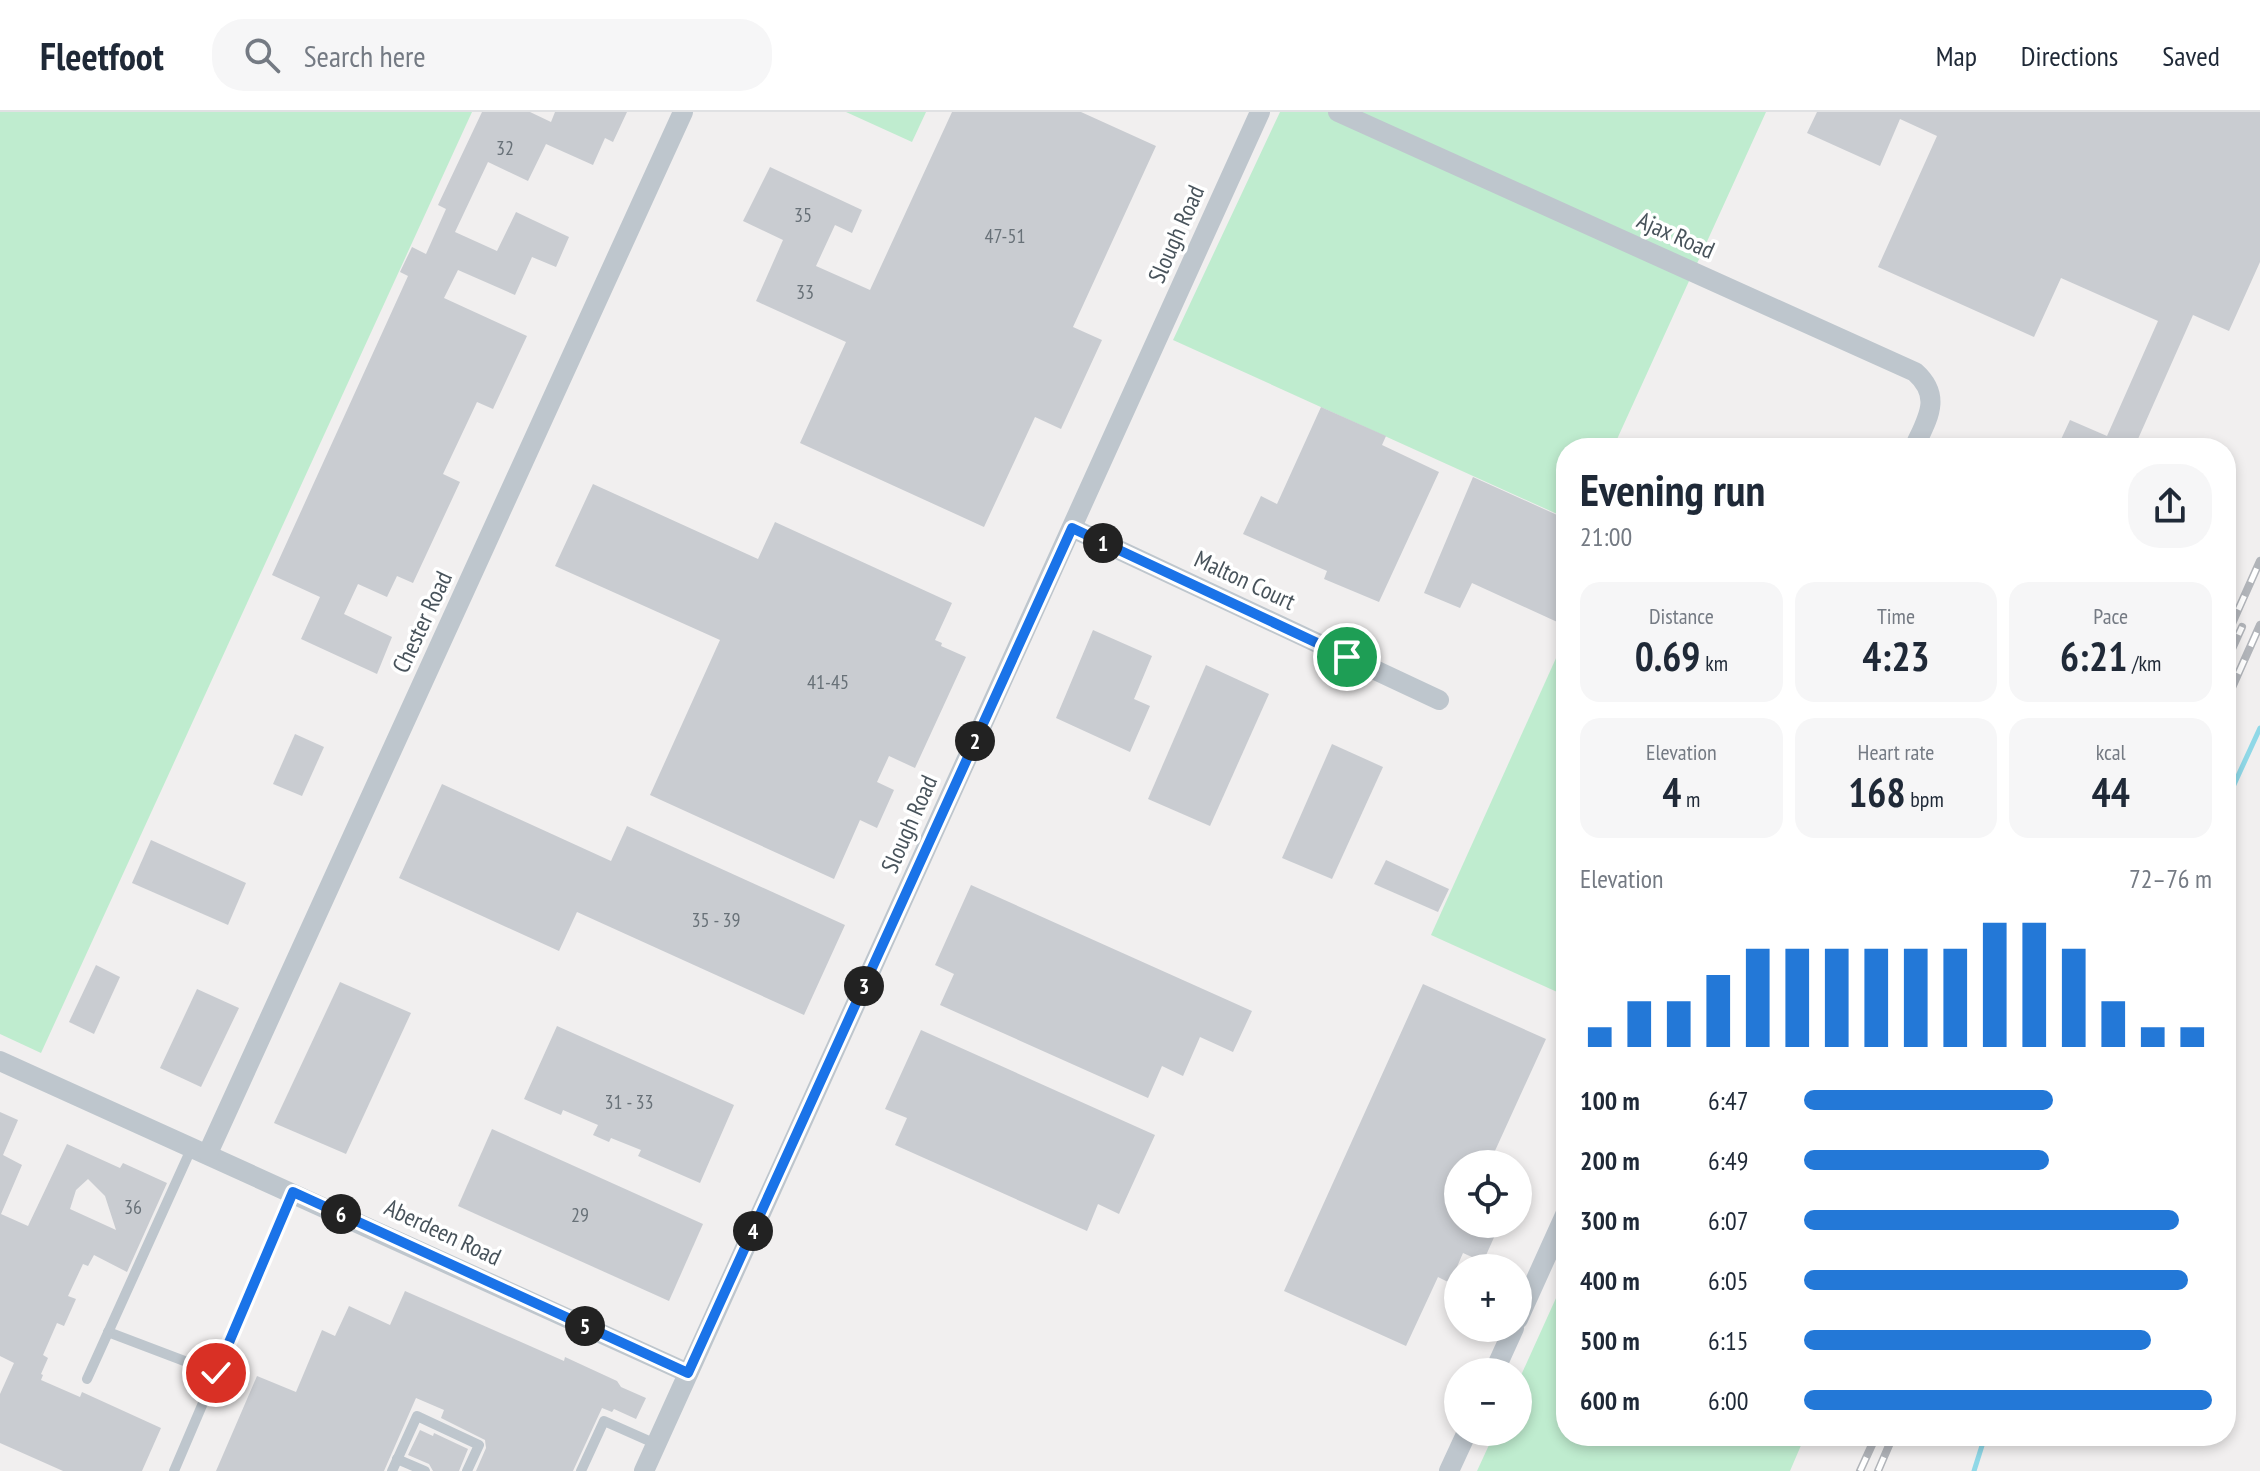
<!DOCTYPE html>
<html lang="en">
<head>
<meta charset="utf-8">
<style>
  :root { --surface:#fff; --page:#f6f6f7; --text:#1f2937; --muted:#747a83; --line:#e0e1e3; --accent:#2378d7 }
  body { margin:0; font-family:"PT Sans Narrow",sans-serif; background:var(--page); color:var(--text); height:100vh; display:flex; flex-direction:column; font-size:30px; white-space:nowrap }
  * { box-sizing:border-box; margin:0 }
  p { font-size:26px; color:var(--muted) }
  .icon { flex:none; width:44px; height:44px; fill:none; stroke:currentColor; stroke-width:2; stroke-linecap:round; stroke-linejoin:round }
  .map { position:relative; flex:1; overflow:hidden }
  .drawer { position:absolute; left:1556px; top:326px; width:680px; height:1008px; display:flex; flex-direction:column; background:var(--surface); border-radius:32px; box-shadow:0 4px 12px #0003 }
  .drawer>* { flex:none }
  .buttons { position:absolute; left:1444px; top:1038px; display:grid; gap:16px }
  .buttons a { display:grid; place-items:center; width:88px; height:88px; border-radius:50%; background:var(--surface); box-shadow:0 4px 12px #0003; font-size:40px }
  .pin { position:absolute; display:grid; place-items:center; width:68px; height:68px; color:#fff; margin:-34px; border:4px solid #fff; border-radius:50%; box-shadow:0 2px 8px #0007 }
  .km { position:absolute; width:40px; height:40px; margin:-20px; border-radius:50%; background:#222; color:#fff; font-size:22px; line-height:40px; text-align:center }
  .round { display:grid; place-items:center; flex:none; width:84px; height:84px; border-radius:32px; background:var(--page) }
  .overview { display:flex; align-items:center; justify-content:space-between; height:136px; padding:0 24px }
  h1 { font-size:44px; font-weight:700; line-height:60px }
  .figures { display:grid; grid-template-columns:repeat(3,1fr); gap:12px; height:136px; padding:8px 24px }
  .figures div { display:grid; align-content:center; border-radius:20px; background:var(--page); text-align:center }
  .figures b { font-size:40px; font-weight:700 }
  .figures small { font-size:22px; font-weight:400 }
  .figures p { font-size:22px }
  .chart { height:224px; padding:16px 24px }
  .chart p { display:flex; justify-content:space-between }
  .chart svg { width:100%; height:144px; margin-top:8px; stroke:var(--accent); stroke-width:6 }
  ul { padding:0 24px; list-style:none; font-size:26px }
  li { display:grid; grid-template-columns:128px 96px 1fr; align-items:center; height:60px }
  li i { height:20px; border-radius:10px; background:var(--accent) }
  header { display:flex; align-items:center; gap:48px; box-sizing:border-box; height:112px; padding:0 40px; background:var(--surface); border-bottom:2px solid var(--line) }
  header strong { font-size:38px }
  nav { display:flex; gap:44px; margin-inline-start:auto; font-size:28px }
  .search { width:560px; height:72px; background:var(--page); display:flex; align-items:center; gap:20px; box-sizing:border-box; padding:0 28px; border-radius:32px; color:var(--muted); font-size:30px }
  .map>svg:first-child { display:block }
</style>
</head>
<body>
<header>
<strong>Fleetfoot</strong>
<div class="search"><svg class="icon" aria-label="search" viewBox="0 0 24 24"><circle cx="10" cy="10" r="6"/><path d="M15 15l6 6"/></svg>Search here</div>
<nav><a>Map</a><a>Directions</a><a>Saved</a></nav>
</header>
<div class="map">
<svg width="2260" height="1359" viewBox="0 0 2260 1359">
  <rect width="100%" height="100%" fill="#f1efef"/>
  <g fill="#bfeccf">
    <polygon points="0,0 472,0 41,941 0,922"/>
    <polygon points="846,0 926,0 912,30"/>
    <polygon points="1280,0 1766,0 1613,336 1566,336 1566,406 1173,228"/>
    <polygon points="1566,524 1566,884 1431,823"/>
    <polygon points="1566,1164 1566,1324 1805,1324 1790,1359 1477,1359 1495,1320 1518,1320 1518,1270"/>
  </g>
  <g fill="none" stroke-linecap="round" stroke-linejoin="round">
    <g stroke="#8fd8e7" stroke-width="5">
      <polyline points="2226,690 2260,616"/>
      <polyline points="1974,1359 1985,1324"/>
    </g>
  </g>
  <g fill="#c9ccd1" fill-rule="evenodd">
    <polygon points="482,0 530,0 551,10 555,0 627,0 613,30 605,26 593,53 546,32 528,69 488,50 455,120 497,139 516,100 569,125 556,155 532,145 515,183 458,158 444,186 527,224 493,297 477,290 443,362 460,370 413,471 397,464 387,485 358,472 344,502 392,525 377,562 301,527 320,485 272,463 408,164 400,160 412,135 426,142 446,97 438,93"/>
    <polygon points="952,0 1081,0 1156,34 1073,215 1102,228 1061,317 1035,305 984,415 800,331 846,230 756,189 783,128 743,109 770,55 862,98 852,121 835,113 816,154 870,178"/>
    <polygon points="1817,0 2260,0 2260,150 2229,219 2193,203 2134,336 2057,336 2070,308 2107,324 2158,209 2061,166 2034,225 1878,155 1937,24 1900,7 1880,54 1807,21"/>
    <polygon points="1321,295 1386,324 1382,333 1439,360 1379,490 1324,467 1327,459 1243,422 1261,384 1277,392"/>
    <polygon points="1473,365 1566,407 1566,514 1472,471 1460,496 1424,481"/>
    <polygon points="593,372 758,447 775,410 952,491 935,528 942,531 941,534 966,545 915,656 889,644 877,670 894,678 877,716 860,708 834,767 650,683 720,528 555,454"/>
    <polygon points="1093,518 1152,544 1134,587 1150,594 1130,640 1056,606"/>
    <polygon points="1206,553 1269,582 1210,714 1148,687"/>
    <polygon points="295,622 324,635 302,684 273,672"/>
    <polygon points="1332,632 1383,655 1332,767 1282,746"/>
    <polygon points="442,672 611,749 627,714 845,813 804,903 577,800 559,839 399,766"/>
    <polygon points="151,728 246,771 228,813 132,771"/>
    <polygon points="1386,748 1449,777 1438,800 1374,772"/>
    <polygon points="971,773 1252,899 1233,940 1200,925 1183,964 1162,954 1148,986 940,893 954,862 935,853"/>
    <polygon points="96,853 120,865 94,922 69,910"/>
    <polygon points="340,870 411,901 346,1042 274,1011"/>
    <polygon points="1423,872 1546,927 1489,1052 1458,1052 1458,1112 1500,1112 1483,1150 1463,1141 1450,1171 1438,1165 1406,1234 1284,1179"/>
    <polygon points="197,877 239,896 201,975 160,956"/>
    <polygon points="557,914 734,993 700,1071 638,1044 641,1038 611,1026 609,1030 593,1023 598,1013 563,998 561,1003 524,987"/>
    <polygon points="921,918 1155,1023 1119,1102 1098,1092 1087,1119 895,1033 907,1006 885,997"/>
    <path d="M0 1000 18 1008 3 1043 22 1053 1 1102 28 1114 67 1032 120 1056 123 1051 167 1071 127 1160 94 1143 88 1154 83 1152 68 1184 76 1187 64 1214 57 1211 43 1243 48 1246 41 1262 43 1263 41 1268 80 1285 82 1280 161 1316 142 1359H63L0 1331V1282L14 1251 0 1244ZM88 1067 105 1084 116 1118 70 1097 76 1078Z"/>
    <polygon points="492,1017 703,1112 669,1189 458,1094"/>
    <polygon points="405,1179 564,1249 565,1245 617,1269 621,1275 646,1286 636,1307 614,1297 612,1300 602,1296 573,1359 476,1359 486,1336 485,1328 441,1306 444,1298 416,1286 384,1359 216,1359 257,1264 296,1280 322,1218 335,1224 349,1194 390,1213"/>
    <polygon points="420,1318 433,1324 434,1321 468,1337 459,1359 433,1359 429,1352 408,1343"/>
  </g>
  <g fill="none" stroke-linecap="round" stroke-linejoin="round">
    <g stroke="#bec6cd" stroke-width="10">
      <polyline points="108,1220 216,1261"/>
      <polyline points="87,1267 192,1035"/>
      <polyline points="397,1347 425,1359"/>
      <polyline points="174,1359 293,1080"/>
      <polyline points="392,1359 417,1304 479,1333 467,1359"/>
      <polyline points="581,1359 604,1309 656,1332"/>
    </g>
    <g stroke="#bec6cd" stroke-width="20">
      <path d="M1338 0 1915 260C1943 285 1927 307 1914 336"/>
      <polyline points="1072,416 1439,588"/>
      <polyline points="0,949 688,1261"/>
      <polyline points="208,1041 683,0"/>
      <polyline points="1518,1207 1566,1101"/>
      <polyline points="1494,1260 1514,1216"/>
      <polyline points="644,1359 1260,0"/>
      <polyline points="1449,1359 1467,1320"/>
    </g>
    <g stroke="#b1b4b9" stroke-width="8">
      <g id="rail">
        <polyline points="2226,525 2260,449"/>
        <polyline points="2226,550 2242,515"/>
        <polyline points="2226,589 2260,513"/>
        <polyline points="1860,1359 1876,1324"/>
        <polyline points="1878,1359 1893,1324"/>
      </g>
    </g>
    <use href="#rail" stroke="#fff" stroke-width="5" stroke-dasharray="15" stroke-linecap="butt"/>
  </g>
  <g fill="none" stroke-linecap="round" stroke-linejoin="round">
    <g stroke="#fff" stroke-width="16">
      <polyline id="route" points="216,1261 293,1080 688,1261 1072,416 1347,545"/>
    </g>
    <use href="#route" stroke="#1a73e8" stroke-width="10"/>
  </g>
  <g text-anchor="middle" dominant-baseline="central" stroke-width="7" stroke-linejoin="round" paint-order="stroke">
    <g font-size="20" fill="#687178">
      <text x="505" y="36">32</text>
      <text x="803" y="103">35</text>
      <text x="1005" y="124">47-51</text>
      <text x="805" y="180">33</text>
      <text x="828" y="570">41-45</text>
      <text x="716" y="808">35 - 39</text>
      <text x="629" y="990">31 - 33</text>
      <text x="133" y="1095">36</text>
      <text x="580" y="1103">29</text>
    </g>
    <g font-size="24" fill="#48535b" stroke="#fff">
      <text transform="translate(1176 122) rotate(-66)">Slough Road</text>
      <text transform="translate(1676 123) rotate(24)">Ajax Road</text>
      <text transform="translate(1245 468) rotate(25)">Malton Court</text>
      <text transform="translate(422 510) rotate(-65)">Chester Road</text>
      <text transform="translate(909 712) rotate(-66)">Slough Road</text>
      <text transform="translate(443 1120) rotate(25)">Aberdeen Road</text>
    </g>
  </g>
</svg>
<div class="buttons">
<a><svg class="icon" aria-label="locate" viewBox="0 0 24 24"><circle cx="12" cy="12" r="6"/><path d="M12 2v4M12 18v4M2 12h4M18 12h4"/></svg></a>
<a>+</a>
<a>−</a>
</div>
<div class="pin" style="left:1347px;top:545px;background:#1e9e55"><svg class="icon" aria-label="arrive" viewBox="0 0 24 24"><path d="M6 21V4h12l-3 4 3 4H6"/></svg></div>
<div class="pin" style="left:216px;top:1261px;background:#d93025"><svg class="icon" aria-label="check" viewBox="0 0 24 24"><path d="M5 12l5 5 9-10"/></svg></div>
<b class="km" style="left:1103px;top:431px">1</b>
<b class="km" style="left:975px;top:629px">2</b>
<b class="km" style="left:864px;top:874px">3</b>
<b class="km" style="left:753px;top:1119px">4</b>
<b class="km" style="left:585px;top:1214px">5</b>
<b class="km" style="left:341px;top:1102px">6</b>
<section class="drawer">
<div class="overview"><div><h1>Evening run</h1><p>21:00</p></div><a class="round"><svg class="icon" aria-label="share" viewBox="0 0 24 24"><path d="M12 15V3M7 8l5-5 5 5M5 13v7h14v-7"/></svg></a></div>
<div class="figures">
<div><p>Distance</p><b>0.69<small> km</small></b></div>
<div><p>Time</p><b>4:23</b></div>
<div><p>Pace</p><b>6:21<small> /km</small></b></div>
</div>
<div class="figures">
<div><p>Elevation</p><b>4<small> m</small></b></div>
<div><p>Heart rate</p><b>168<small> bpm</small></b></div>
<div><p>kcal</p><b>44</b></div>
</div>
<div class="chart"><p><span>Elevation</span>72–76 m</p>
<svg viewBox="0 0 160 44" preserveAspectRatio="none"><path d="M5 44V38M15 44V30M25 44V30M35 44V22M45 44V14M55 44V14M65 44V14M75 44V14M85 44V14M95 44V14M105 44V6M115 44V6M125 44V14M135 44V30M145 44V38M155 44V38"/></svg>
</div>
<ul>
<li><b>100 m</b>6:47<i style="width:61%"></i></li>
<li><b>200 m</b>6:49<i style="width:60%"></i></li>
<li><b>300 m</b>6:07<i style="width:92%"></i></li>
<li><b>400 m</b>6:05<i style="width:94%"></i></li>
<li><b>500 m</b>6:15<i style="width:85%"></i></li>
<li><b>600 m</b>6:00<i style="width:100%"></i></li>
</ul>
</section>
</div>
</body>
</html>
